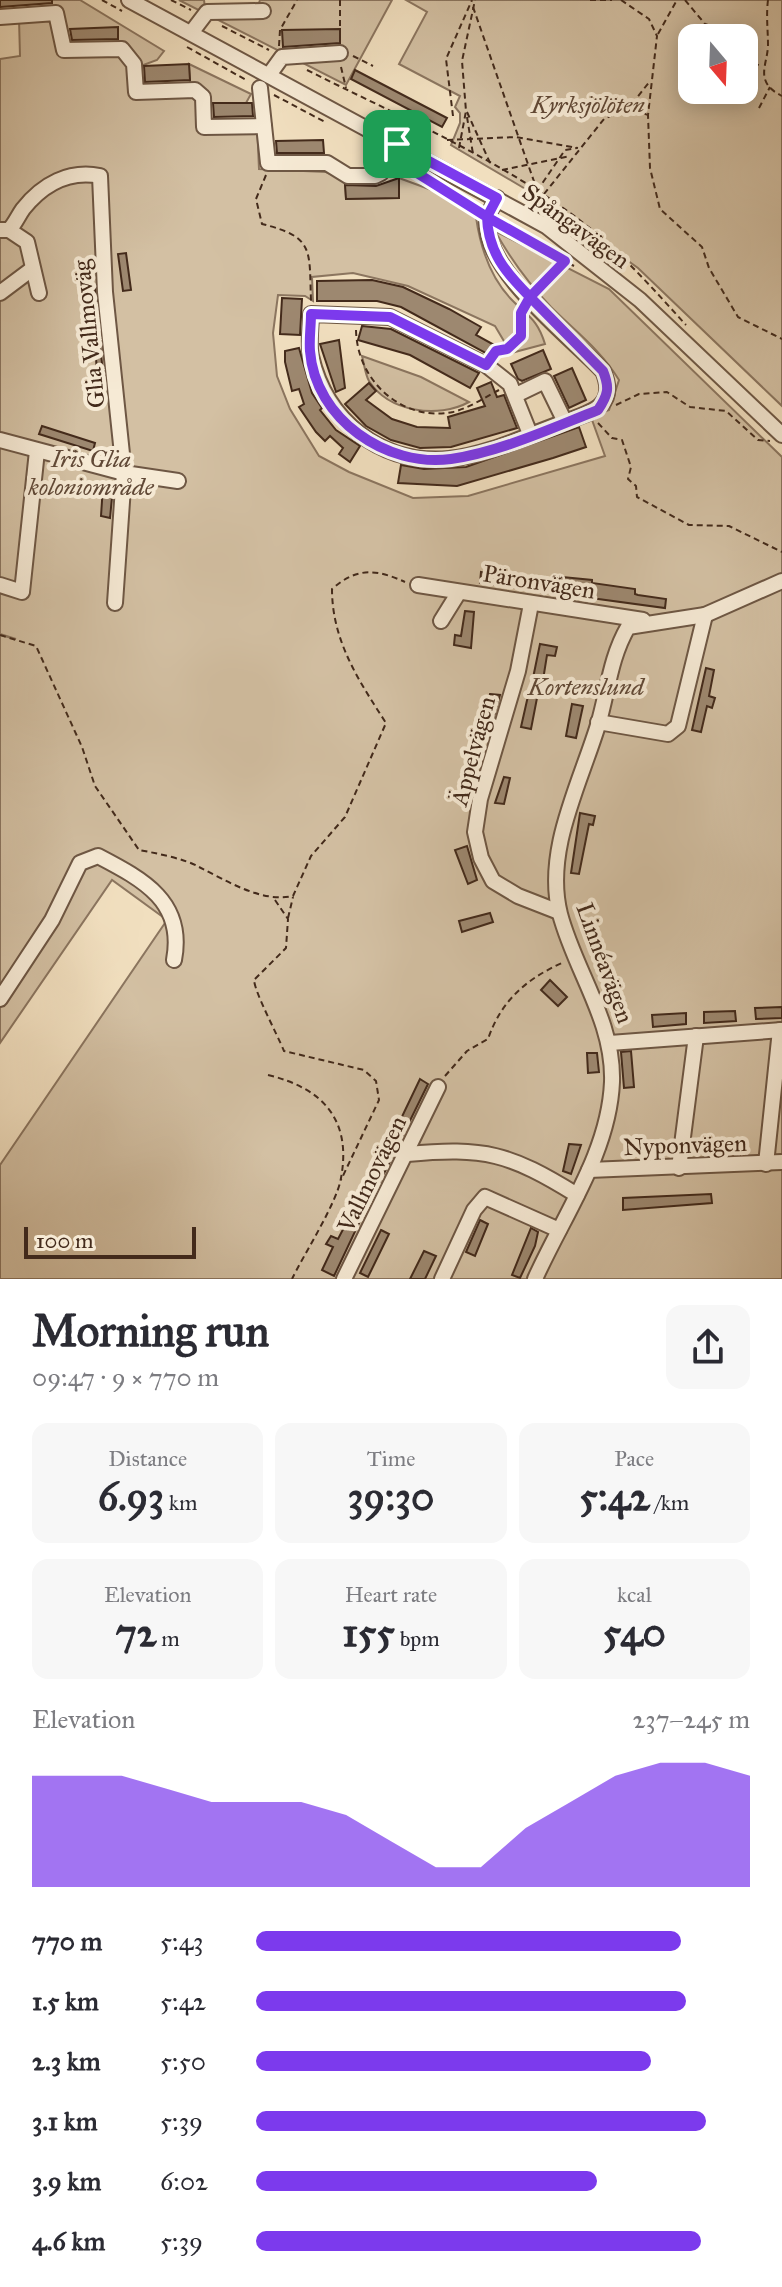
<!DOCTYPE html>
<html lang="en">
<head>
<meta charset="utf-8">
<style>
  :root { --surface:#fff; --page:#f7f7f7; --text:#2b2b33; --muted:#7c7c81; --accent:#7c3aed }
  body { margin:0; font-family:"IM FELL Great Primer",serif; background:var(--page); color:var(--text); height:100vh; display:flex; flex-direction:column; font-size:30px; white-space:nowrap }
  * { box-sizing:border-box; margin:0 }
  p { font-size:26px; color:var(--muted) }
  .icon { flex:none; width:44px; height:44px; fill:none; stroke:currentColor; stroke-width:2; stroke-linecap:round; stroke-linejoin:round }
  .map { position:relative; height:1279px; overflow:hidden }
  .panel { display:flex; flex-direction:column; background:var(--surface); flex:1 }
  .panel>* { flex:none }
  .needle { width:52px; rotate:161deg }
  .tools { position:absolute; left:678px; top:24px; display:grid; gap:16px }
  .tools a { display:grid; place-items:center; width:80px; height:80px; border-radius:16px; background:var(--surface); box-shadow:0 4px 20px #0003; font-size:40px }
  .scale { position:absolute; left:24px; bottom:20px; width:172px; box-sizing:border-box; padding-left:8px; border:4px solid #432a1b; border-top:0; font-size:22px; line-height:28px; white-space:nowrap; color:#432a1b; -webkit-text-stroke:6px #f6ead5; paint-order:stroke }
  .pin { position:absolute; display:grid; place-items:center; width:68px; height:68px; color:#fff; margin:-34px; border-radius:16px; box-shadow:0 4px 12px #0006 }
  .round { display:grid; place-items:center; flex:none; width:84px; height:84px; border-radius:16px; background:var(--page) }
  .head { display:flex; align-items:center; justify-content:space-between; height:136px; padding:0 32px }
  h1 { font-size:44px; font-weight:700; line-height:60px }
  .figures { display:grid; grid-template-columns:repeat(3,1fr); gap:12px; height:136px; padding:8px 32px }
  .figures div { display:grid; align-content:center; border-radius:16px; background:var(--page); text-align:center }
  .figures b { font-size:40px; font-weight:700 }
  .figures small { font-size:22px; font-weight:400 }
  .figures p { font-size:22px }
  .chart { height:224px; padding:16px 32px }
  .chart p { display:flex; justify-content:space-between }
  .chart svg { width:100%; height:144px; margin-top:8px; fill:var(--accent); opacity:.7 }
  ul { padding:0 32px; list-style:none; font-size:26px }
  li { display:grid; grid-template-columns:128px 96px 1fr; align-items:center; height:60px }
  li i { height:20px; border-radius:10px; background:var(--accent) }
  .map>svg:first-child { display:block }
</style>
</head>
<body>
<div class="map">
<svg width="782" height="1279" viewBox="0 0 782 1279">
  <rect width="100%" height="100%" fill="#f1dfbf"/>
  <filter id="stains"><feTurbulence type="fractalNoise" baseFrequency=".0025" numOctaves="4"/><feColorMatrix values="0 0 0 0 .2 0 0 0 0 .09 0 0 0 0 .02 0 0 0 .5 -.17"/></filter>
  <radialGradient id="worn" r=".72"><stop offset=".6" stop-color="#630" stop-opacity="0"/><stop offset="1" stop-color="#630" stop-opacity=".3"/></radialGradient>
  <g fill="#d3c0a3" stroke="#8b755f" stroke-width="2" fill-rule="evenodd">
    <path d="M0 0H80L164 51 157 60 138 67 139 86 190 83 189 64 251 94 246 103H207V123H257L259 169 326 172 345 180 346 199 399 198V178L437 192 476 217C480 245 490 277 511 299 528 317 537 318 545 344L511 353 495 326 408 286 353 273 312 277 313 301 305 296 278 295 273 333 277 376 290 409 319 456 349 472 413 498 468 496 605 456 591 417 609 410 619 380C601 350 575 331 551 307 529 284 510 258 495 231L609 289 782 457V1279H0V1165L167 920 112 880 0 1043V635L16 639 0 634V59L20 56 19 19 0 15Z"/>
    <polygon points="179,0 204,0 205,8 259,3 260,0 392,0 346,85"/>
    <path d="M406 0H782V406L638 268 539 197 451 145 460 123V113L455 107 460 96 399 64 427 12ZM692 38H744V90H692Z"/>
    <path d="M362 356 421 377 469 402C438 419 389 412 369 381 365 374 364 363 362 356Z"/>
  </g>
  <g fill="#9d8870" stroke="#432a1b" stroke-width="2">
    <polygon points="0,0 52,0 52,3 0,7"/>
    <polygon points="118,27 118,39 72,40 70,29"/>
    <polygon points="340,29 340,43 283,47 282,30"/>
    <polygon points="189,64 190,80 145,82 144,66"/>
    <polygon points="355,70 447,118 442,127 351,79"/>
    <polygon points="213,103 252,103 253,116 214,117"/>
    <polygon points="323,140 324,153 277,153 276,141"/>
    <polygon points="399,178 399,198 346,199 345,185 376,186"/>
    <polygon points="126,253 131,290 123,291 118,254"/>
    <polygon points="372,280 403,287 449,309 481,327 476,335 496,346 491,356 401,307 377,301 317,301 317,281"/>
    <polygon points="95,287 98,321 92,322 89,288"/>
    <polygon points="282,298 302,299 300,335 280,334"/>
    <polygon points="94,325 98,325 103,373 97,374"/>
    <polygon points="362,326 391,329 479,373 470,388 410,355 358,340"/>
    <polygon points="339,340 345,388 336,392 320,344"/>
    <polygon points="299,348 312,393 322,408 320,410 336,430 360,446 350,462 339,454 343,448 330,436 325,441 316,432 299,407 304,404 299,389 292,391 285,362 285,351"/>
    <polygon points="543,350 551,369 522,381 518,379 511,364"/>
    <polygon points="572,368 586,400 569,408 554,376"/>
    <polygon points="491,382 497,397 504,395 517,428 451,447 420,448 391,440 366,426 345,404 369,383 376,391 366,400 392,419 417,427 450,428 448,417 485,406 477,388"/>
    <polygon points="42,426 95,443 93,451 39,434"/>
    <polygon points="579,427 586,447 553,458 457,486 398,483 401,465 424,469 466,467"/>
    <polygon points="103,486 113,487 110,518 101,516"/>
    <polygon points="481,572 530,579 530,576 553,579 553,576 592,580 592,583 635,589 635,594 638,595 666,599 665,608 480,583"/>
    <polygon points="465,611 474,612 471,648 454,645 455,635 461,636"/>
    <polygon points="540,644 557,647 555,656 547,655 543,680 533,678"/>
    <polygon points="706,668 714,670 709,696 715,698 712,708 707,706 701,732 692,730"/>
    <polygon points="490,694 500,695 491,727 484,726"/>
    <polygon points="528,696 537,698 531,729 521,727"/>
    <polygon points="572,704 583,706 576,738 566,736"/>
    <polygon points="504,777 510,778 504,804 495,803"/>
    <polygon points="580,813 595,816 593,825 589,824 579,874 571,873"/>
    <polygon points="467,846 477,880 468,884 455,850"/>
    <polygon points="490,913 493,922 462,932 459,921"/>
    <polygon points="550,980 567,997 558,1006 541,990"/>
    <polygon points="782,1007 782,1018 756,1019 755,1008"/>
    <polygon points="735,1011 736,1021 704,1023 704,1012"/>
    <polygon points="686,1013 686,1024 653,1027 652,1015"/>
    <polygon points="631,1051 634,1087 624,1088 621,1052"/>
    <polygon points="587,1053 597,1053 599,1072 588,1073"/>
    <polygon points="420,1079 428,1084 368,1206 360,1202 370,1182 365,1180 387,1148"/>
    <polygon points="569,1144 581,1145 571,1174 563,1171"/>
    <polygon points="711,1194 712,1203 623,1210 623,1198"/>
    <polygon points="350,1216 360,1221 334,1276 322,1270 333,1247 326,1244 331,1236 338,1239"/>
    <polygon points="480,1220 488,1224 475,1256 466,1252"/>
    <polygon points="531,1228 538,1232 535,1246 520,1278 512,1275"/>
    <polygon points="381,1230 389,1234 368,1277 360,1273"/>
    <polygon points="424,1251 436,1256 425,1279 410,1279"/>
  </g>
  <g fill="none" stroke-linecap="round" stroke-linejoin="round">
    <g stroke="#6e5744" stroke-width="18">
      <g id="minor">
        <polyline points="129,0 546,226 640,300 782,435"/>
        <polyline points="0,17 56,13 64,50 122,49 134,64 136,92 195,90 203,97 204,127 264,126"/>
        <polyline points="191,33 207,12 263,11"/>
        <polyline points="269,75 282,57 340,53"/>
        <polyline points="260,88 268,163 327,163 348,176 375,176 381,173 397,144"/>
        <path d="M497 198C494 205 488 212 487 220 483 270 571 337 603 371 618 406 592 412 565 422"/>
        <path d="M0 230H9C15 224 18 216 23 209 43 184 69 170 100 176L105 292 124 473 115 603"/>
        <polyline points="9,230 27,242 39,293"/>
        <polyline points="0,293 32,269"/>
        <path d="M516 395 545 381 565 422C528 435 488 455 449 459 381 465 326 421 311 356 308 343 311 327 311 314L390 317 486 365 510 384 530 434"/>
        <polyline points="0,440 124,473 178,481"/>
        <polyline points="0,585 22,592 37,451"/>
        <polyline points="418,585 643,620"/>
        <polyline points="531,604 518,671 480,799 475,832 481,858 493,881 518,896 559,912"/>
        <polyline points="441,621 459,592"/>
        <polyline points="598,722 668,734 678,726 705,615"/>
        <path d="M0 999 52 920 80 863 98 856C144 880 185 902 174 960"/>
        <polyline points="610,1043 782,1030"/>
        <path d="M407 1154C485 1147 509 1153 577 1195"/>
        <polyline points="766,1164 780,1030"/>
        <polyline points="679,1168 696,1036"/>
        <polyline points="589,1170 782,1162"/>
        <polyline points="344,1279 438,1087"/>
        <polyline points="442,1279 474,1210 485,1197 559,1230"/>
        <path d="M535 1279C563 1216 609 1153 612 1082 614 1021 575 971 560 914 544 851 580 784 598 725 608 691 610 658 628 627L705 615 782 581"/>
      </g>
    </g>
    <g stroke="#432a1b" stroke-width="2" stroke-dasharray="6 4" stroke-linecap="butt">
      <polyline points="102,0 122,11"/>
      <polyline points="171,0 191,10"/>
      <polyline points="340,0 340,41"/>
      <polyline points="590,0 612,0"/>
      <polyline points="621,0 649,19 657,36 648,115 650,168 660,209 702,247 709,268 738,317 782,339"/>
      <polyline points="685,0 705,24 728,31 731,38"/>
      <path d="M768 0C766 16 768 30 768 46 767 66 754 82 782 96"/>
      <polyline points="473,7 537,190"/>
      <polyline points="222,26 269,50"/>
      <polyline points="658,34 677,0"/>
      <polyline points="279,46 280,30 297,0"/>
      <polyline points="187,47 248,81"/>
      <polyline points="353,56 373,66"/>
      <polyline points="744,59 761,66"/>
      <polyline points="341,67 346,88"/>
      <path d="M307 70C402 118 508 162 591 229 626 258 656 292 686 325"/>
      <polyline points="274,95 325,122"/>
      <polyline points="632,104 650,81"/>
      <polyline points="759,108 770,87"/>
      <polyline points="467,112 491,165"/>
      <polyline points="453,116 446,59 472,0"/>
      <polyline points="467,117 473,154"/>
      <polyline points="447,140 516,137 578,148"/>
      <polyline points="459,148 466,111 462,61 475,0"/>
      <polyline points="502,170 570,156"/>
      <path d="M266 175 256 199 262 224C315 237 309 250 311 301"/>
      <polyline points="429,179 477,212"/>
      <polyline points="537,191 565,150 577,148"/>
      <polyline points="544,194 604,119 632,105 647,115"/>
      <polyline points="499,225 574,266"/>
      <polyline points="536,288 564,263"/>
      <path d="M356 330C357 381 402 422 453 412 469 408 484 398 499 390"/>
      <polyline points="494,354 507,349 521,336 522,310"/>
      <polyline points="616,405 639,394 667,392 690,407 726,411 758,440 770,441"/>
      <polyline points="598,423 612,438 622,440 631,467 628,479 636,486 637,497 689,525 729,526 782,552"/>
      <path d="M0 635 36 646 82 747 95 786 139 850C155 853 186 859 199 867 227 881 262 903 293 896L311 856 345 817 386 723C359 681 332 641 332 589 357 567 376 569 405 582"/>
      <path d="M275 900 288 919 286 948 254 980C255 993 277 1034 284 1051L364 1070 376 1081 379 1100 341 1180"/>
      <polyline points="288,918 293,897"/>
      <path d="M268 1075C322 1088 352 1119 341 1178 337 1203 304 1254 292 1279"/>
      <path d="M445 1076 467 1051 488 1039C501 1001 526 979 562 963"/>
    </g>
    <use href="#minor" stroke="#f6ead5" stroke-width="14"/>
  </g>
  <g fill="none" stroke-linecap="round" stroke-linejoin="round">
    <g stroke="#fff" stroke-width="16">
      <path id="route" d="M397 144 390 156 487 217C488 252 506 273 530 297L521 313V336L507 349 496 351 486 365 390 317 311 314C311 326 309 339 310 351 315 419 387 468 451 459 500 452 552 428 598 410 608 395 610 388 603 371L530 297 565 261 487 217 497 198 397 144"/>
    </g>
    <use href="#route" stroke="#7c3aed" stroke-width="10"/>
  </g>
  <g text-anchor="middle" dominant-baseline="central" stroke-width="8" stroke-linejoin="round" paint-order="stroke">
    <g font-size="24" font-style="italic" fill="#604836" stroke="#f6ead5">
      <text x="588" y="105">Kyrksjölöten</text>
      <text x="91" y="459">Iris Glia<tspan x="91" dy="28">koloniområde</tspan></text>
      <text x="586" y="687">Kortenslund</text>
    </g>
    <g font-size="24" fill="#432a1b" stroke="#f6ead5">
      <text transform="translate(576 226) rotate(36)">Spångavägen</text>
      <text transform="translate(89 334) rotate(-96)">Glia Vallmoväg</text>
      <text transform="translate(539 582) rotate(9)">Päronvägen</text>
      <text transform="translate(473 751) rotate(-75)">Äppelvägen</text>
      <text transform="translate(605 963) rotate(70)">Linnéavägen</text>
      <text transform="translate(685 1145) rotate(-2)">Nyponvägen</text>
      <text transform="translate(372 1174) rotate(-64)">Vallmovägen</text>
    </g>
  </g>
  <rect width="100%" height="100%" filter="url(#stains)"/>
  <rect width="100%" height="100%" fill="url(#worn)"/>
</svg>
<div class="tools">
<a><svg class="needle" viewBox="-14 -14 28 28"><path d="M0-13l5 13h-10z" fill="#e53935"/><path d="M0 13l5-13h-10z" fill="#7c7c81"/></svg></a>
</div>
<div class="scale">100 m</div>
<div class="pin" style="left:397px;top:144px;background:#1e9e55"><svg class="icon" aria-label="arrive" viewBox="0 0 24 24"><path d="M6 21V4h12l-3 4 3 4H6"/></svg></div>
</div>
<section class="panel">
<div class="head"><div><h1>Morning run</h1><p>09:47 · 9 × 770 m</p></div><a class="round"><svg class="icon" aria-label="share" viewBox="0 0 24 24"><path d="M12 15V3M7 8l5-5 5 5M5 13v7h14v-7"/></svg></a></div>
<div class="figures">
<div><p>Distance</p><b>6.93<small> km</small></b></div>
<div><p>Time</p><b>39:30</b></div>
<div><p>Pace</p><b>5:42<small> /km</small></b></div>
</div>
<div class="figures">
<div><p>Elevation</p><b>72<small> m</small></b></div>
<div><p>Heart rate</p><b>155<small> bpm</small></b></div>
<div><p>kcal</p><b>540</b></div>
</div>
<div class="chart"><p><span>Elevation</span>237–245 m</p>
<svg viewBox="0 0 160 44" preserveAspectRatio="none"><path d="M0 44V10L10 10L20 10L30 14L40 18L50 18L60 18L70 22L80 30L90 38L100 38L110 26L120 18L130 10L140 6L150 6L160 10V44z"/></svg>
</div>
<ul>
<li><b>770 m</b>5:43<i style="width:86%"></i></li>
<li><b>1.5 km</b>5:42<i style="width:87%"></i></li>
<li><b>2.3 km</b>5:50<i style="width:80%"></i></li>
<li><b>3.1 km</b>5:39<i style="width:91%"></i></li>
<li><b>3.9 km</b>6:02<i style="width:69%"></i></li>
<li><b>4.6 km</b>5:39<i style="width:90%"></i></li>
</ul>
</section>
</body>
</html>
